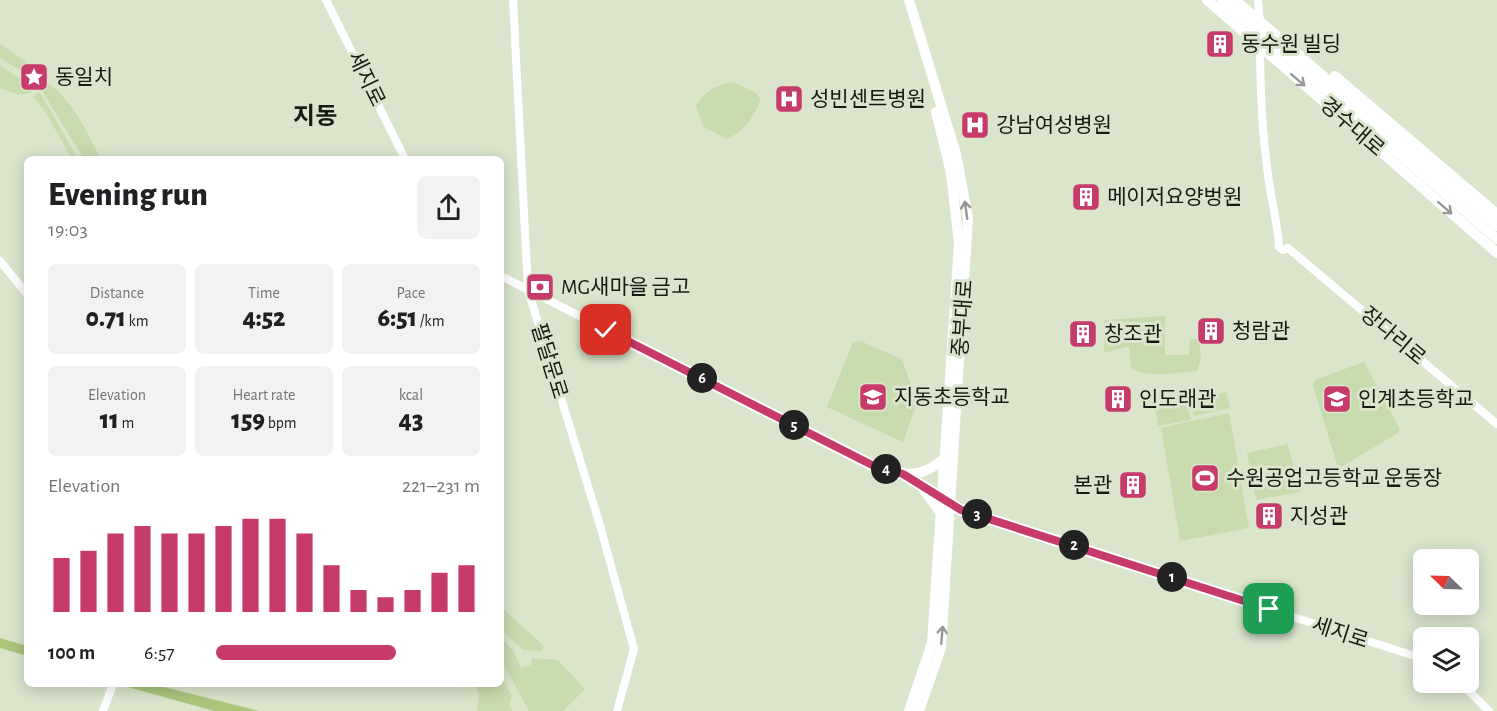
<!DOCTYPE html>
<html lang="en">
<head>
<meta charset="utf-8">
<style>
  :root { --surface:#fff; --page:#f2f2f2; --text:#202124; --muted:#757577; --accent:#c73b6b }
  body { margin:0; font-family:"Alegreya Sans","Noto Sans KR",sans-serif; background:var(--page); color:var(--text); height:100vh; display:flex; flex-direction:column; font-size:22px; white-space:nowrap }
  * { box-sizing:border-box; margin:0 }
  p { font-size:20px; color:var(--muted) }
  .icon { flex:none; width:33px; height:33px; fill:none; stroke:currentColor; stroke-width:2; stroke-linecap:round; stroke-linejoin:round }
  .map { position:relative; flex:1; overflow:hidden }
  .sheet { position:absolute; left:24px; top:156px; width:480px; height:531px; display:flex; flex-direction:column; background:var(--surface); border-radius:9px; box-shadow:0 3px 15px #0003 }
  .sheet>* { flex:none }
  .needle { width:39px; rotate:293deg }
  .tools { position:absolute; left:1413px; top:549px; display:grid; gap:12px }
  .tools a { display:grid; place-items:center; width:66px; height:66px; border-radius:9px; background:var(--surface); box-shadow:0 3px 15px #0003; font-size:30px }
  .pin { position:absolute; display:grid; place-items:center; width:51px; height:51px; color:#fff; margin:-26px; border-radius:12px; box-shadow:0 3px 9px #0006 }
  .km { position:absolute; width:30px; height:30px; margin:-15px; border-radius:50%; background:#222; color:#fff; font-size:16px; line-height:30px; text-align:center }
  .round { display:grid; place-items:center; flex:none; width:63px; height:63px; border-radius:9px; background:var(--page) }
  .summary { display:flex; align-items:center; justify-content:space-between; height:102px; padding:0 24px }
  h1 { font-size:33px; font-weight:800; line-height:45px }
  .metrics { display:grid; grid-template-columns:repeat(3,1fr); gap:9px; height:102px; padding:6px 24px }
  .metrics div { display:grid; align-content:center; border-radius:9px; background:var(--page); text-align:center }
  .metrics b { font-size:26px; font-weight:800 }
  .metrics small { font-size:16px; font-weight:400 }
  .metrics p { font-size:16px }
  .chart { height:168px; padding:12px 24px }
  .chart p { display:flex; justify-content:space-between }
  .chart svg { width:100%; height:108px; margin-top:6px; stroke:var(--accent); stroke-width:6 }
  ul { padding:0 24px; list-style:none; font-size:20px }
  li { display:grid; grid-template-columns:96px 72px 1fr; align-items:center; height:45px }
  li i { height:15px; border-radius:8px; background:var(--accent) }
  .map>svg:first-child { display:block }
</style>
</head>
<body>
<div class="map">
<svg width="1497" height="711" viewBox="0 0 1497 711">
  <rect width="100%" height="100%" fill="#dae5cc"/>
  <g fill="#c8dbae">
    <polygon points="0,44 45,75 47,81 39,88 34,81 39,78 35,72 30,77 0,58"/>
    <path d="M0 65 35 89C24 99 13 93 0 88Z"/>
    <path d="M734 82 756 93 761 100C755 115 741 135 726 139L703 126 696 106C703 91 719 84 734 82Z"/>
    <path d="M49 84C74 102 87 133 101 159H84L42 91Z"/>
    <polygon points="39,92 42,96 78,159 72,159 46,113 33,97"/>
    <path d="M1165 316V355H1189L1190 339H1199L1201 358 1197 371C1176 372 1147 380 1131 367L1129 346 1104 353V320Z"/>
    <polygon points="860,341 902,359 917,403 903,442 827,407 853,342"/>
    <polygon points="1364,362 1400,429 1398,433 1341,467 1337,464 1313,386 1315,380"/>
    <polygon points="1226,392 1230,408 1194,416 1190,400"/>
    <polygon points="1187,402 1191,420 1158,426 1155,408"/>
    <polygon points="1229,413 1249,528 1180,541 1161,428"/>
    <polygon points="1288,444 1300,492 1256,500 1247,453"/>
    <polygon points="501,607 544,646 542,651 523,650 501,629"/>
    <polygon points="501,638 513,650 521,668 532,664 531,658 558,660 585,689 563,711 529,711 501,660"/>
    <polygon points="501,677 512,696 509,705 513,711 477,711 479,694 475,684 501,684"/>
  </g>
  <g fill="#a9c67b">
    <polygon points="0,638 27,646 27,656 0,648"/>
    <polygon points="117,684 152,684 259,711 214,711"/>
  </g>
  <g fill="none" stroke-linecap="round" stroke-linejoin="round">
    <g stroke="#fff" stroke-width="8">
      <polyline points="326,0 405,159"/>
      <polyline points="513,0 528,290 599,522 634,649 617,711"/>
      <polyline points="1258,0 1260,23"/>
      <path d="M1260 42C1260 87 1262 131 1268 175 1271 199 1278 225 1279 247L1283 250 1288 248"/>
      <polyline points="1288,248 1497,424"/>
      <polyline points="0,261 27,294"/>
      <polyline points="501,276 874,466 903,474 961,510 1424,659"/>
      <polyline points="1460,682 1489,711"/>
      <polyline points="103,711 113,684"/>
    </g>
    <g stroke="#fff" stroke-width="10">
      <polyline points="909,0 956,154 968,218 941,648 919,711"/>
      <polyline points="1207,0 1497,253"/>
      <polyline points="1222,0 1497,239"/>
      <polyline points="1235,0 1497,226"/>
      <polyline points="1335,76 1497,214"/>
      <path d="M903 474C921 474 931 470 945 458"/>
      <polyline points="918,482 941,513"/>
      <polyline points="909,711 932,643 959,244 951,173 936,112"/>
    </g>
  </g>
  <defs><path id="oneway-shaft" d="M-6 0H5M1.5-3L5.5 0L1.5 3" fill="none" stroke-width="1.6" stroke-linecap="round" stroke-linejoin="round" transform="scale(1.5)"/></defs>
  <g stroke="#979895">
    <use href="#oneway-shaft" transform="translate(1298 80) rotate(41)"/>
    <use href="#oneway-shaft" transform="translate(1445 208) rotate(41)"/>
    <use href="#oneway-shaft" transform="translate(966 210) rotate(-98)"/>
    <use href="#oneway-shaft" transform="translate(942 635) rotate(-85)"/>
  </g>
  <g fill="none" stroke-linecap="round" stroke-linejoin="round">
    <g stroke="#fff" stroke-width="12">
      <polyline id="route" points="606,330 874,466 903,474 961,510 1269,609"/>
    </g>
    <use href="#route" stroke="#c73b6b" stroke-width="8"/>
  </g>
  <defs>
    <g id="building-square" transform="scale(1.5)"><rect x="-9" y="-9" width="18" height="18" rx="4" fill="#c73b6b" stroke="#dae5cc"/><path d="M-4-6H4V6H1V3H-1V6H-4ZM-2.5-4.3h1.7v1.8h-1.7ZM.8-4.3h1.7v1.8H.8ZM-2.5-1h1.7V.8h-1.7ZM.8-1h1.7V.8H.8Z" fill="#fff"/></g>
    <g id="sight-square" transform="scale(1.5)"><rect x="-9" y="-9" width="18" height="18" rx="4" fill="#c73b6b" stroke="#dae5cc"/><path d="M0-6L1.8-2.2L6-1.7L2.9 1.2L3.7 5.4L0 3.3L-3.7 5.4L-2.9 1.2L-6-1.7L-1.8-2.2Z" fill="#fff"/></g>
    <g id="hospital-square" transform="scale(1.5)"><rect x="-9" y="-9" width="18" height="18" rx="4" fill="#c73b6b" stroke="#dae5cc"/><path d="M-5-5h3v3.5h4V-5h3V5h-3V1.5h-4V5h-3Z" fill="#fff"/></g>
    <g id="bank-square" transform="scale(1.5)"><rect x="-9" y="-9" width="18" height="18" rx="4" fill="#c73b6b" stroke="#dae5cc"/><path d="M-6-4H6V4H-6ZM0-2.3a2.3 2.3 0 1 0 0 4.6a2.3 2.3 0 1 0 0-4.6Z" fill="#fff"/></g>
    <g id="school-square" transform="scale(1.5)"><rect x="-9" y="-9" width="18" height="18" rx="4" fill="#c73b6b" stroke="#dae5cc"/><path d="M0-5L7-2L0 1L-7-2ZM-4 1L0 2.5L4 1V4Q0 6-4 4Z" fill="#fff"/></g>
    <g id="stadium-square" transform="scale(1.5)"><rect x="-9" y="-9" width="18" height="18" rx="4" fill="#c73b6b" stroke="#dae5cc"/><path d="M0-5a6.5 5 0 1 0 0 10a6.5 5 0 1 0 0-10ZM-3.5-1.8h7v3.6h-7Z" fill="#fff"/></g>
  </defs>
  <g fill-rule="evenodd">
    <use href="#building-square" x="1220" y="44"/>
    <use href="#sight-square" x="34" y="77"/>
    <use href="#hospital-square" x="789" y="99"/>
    <use href="#hospital-square" x="975" y="125"/>
    <use href="#building-square" x="1086" y="197"/>
    <use href="#bank-square" x="540" y="287"/>
    <use href="#building-square" x="1211" y="331"/>
    <use href="#building-square" x="1083" y="334"/>
    <use href="#school-square" x="873" y="397"/>
    <use href="#building-square" x="1118" y="399"/>
    <use href="#school-square" x="1337" y="399"/>
    <use href="#stadium-square" x="1205" y="478"/>
    <use href="#building-square" x="1133" y="485"/>
    <use href="#building-square" x="1269" y="516"/>
  </g>
  <g text-anchor="middle" dominant-baseline="central" stroke-width="6" stroke-linejoin="round" paint-order="stroke">
    <g font-size="21" fill="#181b13" stroke="#dae5cc" text-anchor="start">
      <text x="1241" y="44">동수원 빌딩</text>
      <text x="55" y="77">동일치</text>
      <text x="810" y="99">성빈센트병원</text>
      <text x="996" y="125">강남여성병원</text>
      <text x="1107" y="197">메이저요양벙원</text>
      <text x="561" y="287">MG새마을 금고</text>
      <text x="1232" y="331">청람관</text>
      <text x="1104" y="334">창조관</text>
      <text x="894" y="397">지동초등학교</text>
      <text x="1139" y="399">인도래관</text>
      <text x="1358" y="399">인계초등학교</text>
      <text x="1226" y="478">수원공업고등학교 운동장</text>
      <text x="1112" y="485" text-anchor="end">본관</text>
      <text x="1290" y="516">지성관</text>
    </g>
    <g font-size="21" fill="#181b13" stroke="#dae5cc">
      <text transform="translate(366 79) rotate(64)">세지로</text>
      <text transform="translate(1352 127) rotate(41)">경수대로</text>
      <text transform="translate(963 318) rotate(-86)">중부대로</text>
      <text transform="translate(1393 336) rotate(40)">장다리로</text>
      <text transform="translate(549 361) rotate(73)">팔달문로</text>
      <text transform="translate(1340 633) rotate(18)">세지로</text>
    </g>
    <g font-size="24" font-weight="bold" fill="#181b13" stroke="#dae5cc">
      <text x="315" y="117">지동</text>
    </g>
  </g>
</svg>
<div class="tools">
<a><svg class="needle" viewBox="-14 -14 28 28"><path d="M0-13l5 13h-10z" fill="#e53935"/><path d="M0 13l5-13h-10z" fill="#757577"/></svg></a>
<a><svg class="icon" aria-label="layers" viewBox="0 0 24 24"><path d="M12 4l9 5-9 5-9-5zM3 14l9 5 9-5"/></svg></a>
</div>
<div class="pin" style="left:1269px;top:609px;background:#1e9e55"><svg class="icon" aria-label="arrive" viewBox="0 0 24 24"><path d="M6 21V4h12l-3 4 3 4H6"/></svg></div>
<div class="pin" style="left:606px;top:330px;background:#d93025"><svg class="icon" aria-label="check" viewBox="0 0 24 24"><path d="M5 12l5 5 9-10"/></svg></div>
<b class="km" style="left:1172px;top:577px">1</b>
<b class="km" style="left:1074px;top:545px">2</b>
<b class="km" style="left:977px;top:514px">3</b>
<b class="km" style="left:886px;top:469px">4</b>
<b class="km" style="left:794px;top:425px">5</b>
<b class="km" style="left:702px;top:378px">6</b>
<section class="sheet">
<div class="summary"><div><h1>Evening run</h1><p>19:03</p></div><a class="round"><svg class="icon" aria-label="share" viewBox="0 0 24 24"><path d="M12 15V3M7 8l5-5 5 5M5 13v7h14v-7"/></svg></a></div>
<div class="metrics">
<div><p>Distance</p><b>0.71<small> km</small></b></div>
<div><p>Time</p><b>4:52</b></div>
<div><p>Pace</p><b>6:51<small> /km</small></b></div>
</div>
<div class="metrics">
<div><p>Elevation</p><b>11<small> m</small></b></div>
<div><p>Heart rate</p><b>159<small> bpm</small></b></div>
<div><p>kcal</p><b>43</b></div>
</div>
<div class="chart"><p><span>Elevation</span>221–231 m</p>
<svg viewBox="0 0 160 44" preserveAspectRatio="none"><path d="M5 44V22M15 44V19M25 44V12M35 44V9M45 44V12M55 44V12M65 44V9M75 44V6M85 44V6M95 44V12M105 44V25M115 44V35M125 44V38M135 44V35M145 44V28M155 44V25"/></svg>
</div>
<ul>
<li><b>100 m</b>6:57<i style="width:68%"></i></li>
</ul>
</section>
</div>
</body>
</html>
